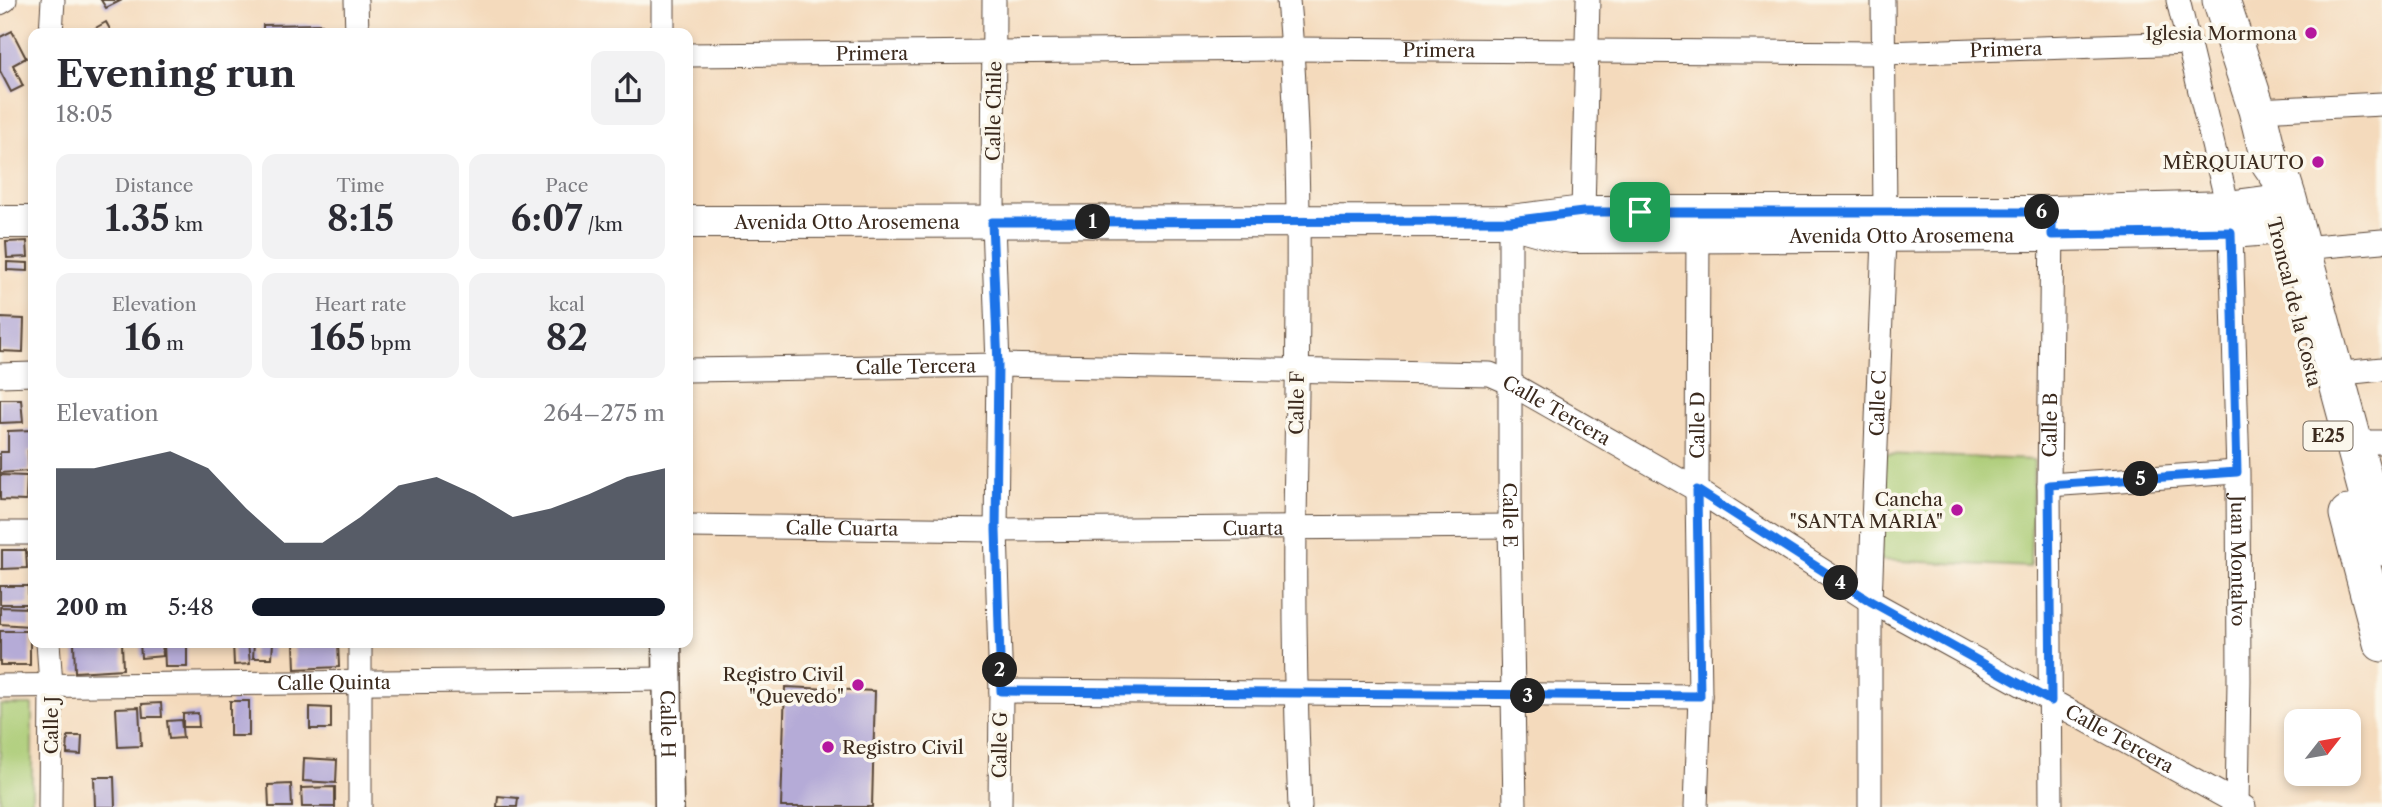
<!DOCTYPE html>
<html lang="en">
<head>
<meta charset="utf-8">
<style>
  :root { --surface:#fff; --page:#f2f2f3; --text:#2b2b33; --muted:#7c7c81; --accent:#111827 }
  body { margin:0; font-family:"Libre Caslon Text",serif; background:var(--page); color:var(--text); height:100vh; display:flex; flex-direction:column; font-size:26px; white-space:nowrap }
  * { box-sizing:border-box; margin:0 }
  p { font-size:23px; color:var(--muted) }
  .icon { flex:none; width:38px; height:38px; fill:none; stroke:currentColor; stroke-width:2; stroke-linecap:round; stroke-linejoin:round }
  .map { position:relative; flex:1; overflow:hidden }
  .side { position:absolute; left:28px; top:28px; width:665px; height:620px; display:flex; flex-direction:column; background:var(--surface); border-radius:14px; box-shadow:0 4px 10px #0003 }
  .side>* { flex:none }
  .needle { width:46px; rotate:59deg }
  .controls { position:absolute; left:2284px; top:709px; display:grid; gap:14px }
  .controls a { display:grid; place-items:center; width:77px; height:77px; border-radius:14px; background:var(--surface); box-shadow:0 4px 10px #0003; font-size:35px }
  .pin { position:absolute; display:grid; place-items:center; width:60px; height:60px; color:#fff; margin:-30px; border-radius:14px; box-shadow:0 4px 10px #0006 }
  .km { position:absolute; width:35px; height:35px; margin:-18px; border-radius:50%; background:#222; color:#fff; font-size:19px; line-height:35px; text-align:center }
  .round { display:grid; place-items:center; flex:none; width:74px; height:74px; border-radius:14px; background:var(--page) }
  .overview { display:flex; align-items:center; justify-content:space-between; height:119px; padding:0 28px }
  h1 { font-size:38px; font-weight:700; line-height:52px }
  .stats { display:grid; grid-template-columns:repeat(3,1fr); gap:10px; height:119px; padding:7px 28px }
  .stats div { display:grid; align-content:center; border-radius:14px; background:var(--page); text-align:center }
  .stats b { font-size:35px; font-weight:700 }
  .stats small { font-size:19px; font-weight:400 }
  .stats p { font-size:19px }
  .chart { height:196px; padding:14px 28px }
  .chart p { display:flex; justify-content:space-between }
  .chart svg { width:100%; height:126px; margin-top:7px; fill:var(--accent); opacity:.7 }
  ul { padding:0 28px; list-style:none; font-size:23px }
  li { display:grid; grid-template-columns:112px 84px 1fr; align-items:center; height:52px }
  li i { height:18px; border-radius:9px; background:var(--accent) }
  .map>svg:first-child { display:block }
</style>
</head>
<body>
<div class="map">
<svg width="2382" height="807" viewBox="0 0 2382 807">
  <rect width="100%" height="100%" fill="#fbf7ec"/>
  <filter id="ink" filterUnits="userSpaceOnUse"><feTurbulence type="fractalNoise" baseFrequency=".0143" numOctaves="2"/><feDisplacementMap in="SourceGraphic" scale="14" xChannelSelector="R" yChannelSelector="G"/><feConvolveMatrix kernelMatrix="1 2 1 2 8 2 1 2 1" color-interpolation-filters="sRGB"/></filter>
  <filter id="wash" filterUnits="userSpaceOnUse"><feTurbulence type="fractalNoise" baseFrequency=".00686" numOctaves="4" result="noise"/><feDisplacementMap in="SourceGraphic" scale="28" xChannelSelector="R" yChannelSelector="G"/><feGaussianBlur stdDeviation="1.57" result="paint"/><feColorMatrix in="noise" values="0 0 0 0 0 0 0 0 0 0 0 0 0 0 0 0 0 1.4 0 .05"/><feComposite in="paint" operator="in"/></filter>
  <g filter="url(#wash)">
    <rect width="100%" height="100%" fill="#f4dabc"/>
    <g fill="#aacb74" stroke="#727a49" stroke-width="2">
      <polygon points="1884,454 2034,460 2030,567 1880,560"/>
      <rect x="0" y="705" width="32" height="102"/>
    </g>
    <g id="blocks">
      <g fill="#b5abd7">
        <polygon points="101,0 122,0 106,8"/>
        <polygon points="106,22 112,33 94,33 92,30"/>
        <polygon points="322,24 323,33 263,33 263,25"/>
        <polygon points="12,31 26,58 13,65 23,86 11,92 0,71 0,37"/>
        <polygon points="27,241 28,257 7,258 6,242"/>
        <polygon points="7,262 28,263 28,271 7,270"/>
        <polygon points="0,318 24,319 23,352 0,351"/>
        <polygon points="0,399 21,399 23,422 0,423"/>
        <polygon points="33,430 33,451 28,451 29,471 0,473 0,452 8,452 8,431"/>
        <polygon points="0,475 27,476 26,501 0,500"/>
        <polygon points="2,550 26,550 27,568 2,569"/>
        <polygon points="0,586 28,586 29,604 0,604"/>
        <polygon points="0,607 30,608 29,626 0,624"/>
        <rect x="0" y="631" width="30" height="34"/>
        <polygon points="74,642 122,642 123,669 75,672"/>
        <polygon points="140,642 162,642 163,656 141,658"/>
        <polygon points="164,642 187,642 187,667 165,667"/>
        <polygon points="233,642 248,642 250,664 234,665"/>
        <polygon points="254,642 273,642 272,658 253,658"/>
        <polygon points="294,642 338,642 339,667 295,669"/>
        <polygon points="785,687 875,691 872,807 781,807"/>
        <rect x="230" y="701" width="19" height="35"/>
        <polygon points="161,703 162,717 143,717 142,704"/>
        <polygon points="139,707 141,746 118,747 116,708"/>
        <polygon points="310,707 331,708 331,729 310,729"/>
        <polygon points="198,713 199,727 183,727 183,714"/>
        <polygon points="181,720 183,738 169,739 167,721"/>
        <polygon points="68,736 82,736 81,755 67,754"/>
        <polygon points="304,758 337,760 336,783 303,781"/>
        <polygon points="94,777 114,777 115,807 95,807"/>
        <polygon points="291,784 292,807 269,807 268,785"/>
        <polygon points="335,787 335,807 302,807 301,788"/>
        <polygon points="498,796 518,798 517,807 497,807"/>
      </g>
    </g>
  </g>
  <g filter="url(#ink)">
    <use href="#blocks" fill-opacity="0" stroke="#574436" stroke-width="2"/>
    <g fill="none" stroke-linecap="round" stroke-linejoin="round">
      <g stroke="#574436" stroke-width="25">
        <g id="minor">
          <polyline points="356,0 357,33"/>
          <polyline points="994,0 993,222 998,365 996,530 1001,691 1000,807"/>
          <path d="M1288 0C1304 174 1297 351 1295 526 1294 619 1296 713 1300 807"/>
          <polyline points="2178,0 2228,207"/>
          <polyline points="0,3 5,0"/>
          <polyline points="51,33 53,0"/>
          <polyline points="663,33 663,0"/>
          <path id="s1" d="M688 55 1292 49 1884 53 2190 43"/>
          <polyline points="2257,110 2382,104"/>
          <polyline points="1583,212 1588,0"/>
          <path id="s2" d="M1510 221V526L1515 807"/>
          <path id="s3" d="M2231 232 2238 473 2239 680 2237 807"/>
          <polyline points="2301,248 2382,241"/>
          <path id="s4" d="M688 370 998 365 1490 374 1506 381 1697 490 1870 601 2244 807"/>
          <polyline points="2334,374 2382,369"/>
          <polyline points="0,375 33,374"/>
          <polyline points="2353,442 2382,442"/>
          <polyline points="2049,485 2237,472"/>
          <path id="s5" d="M688 526 996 530 1510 526"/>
          <polyline points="0,533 33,533"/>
          <polyline points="48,642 51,685 50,807"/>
          <polyline points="360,642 360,807"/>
          <path id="s6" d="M0 686 667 679"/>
          <polyline points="1001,691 1700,696"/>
          <path id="s7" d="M1696 807 1700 696 1697 490 1698 222"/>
          <path id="s8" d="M1870 807V601L1885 213 1883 0"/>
          <path id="s9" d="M2051 807 2049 485 2052 222"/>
        </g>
      </g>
      <g stroke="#574436" stroke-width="31">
        <g id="tertiary">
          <path id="s10" d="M667 642 669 807"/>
        </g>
      </g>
      <g stroke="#574436" stroke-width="34">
        <g id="secondary">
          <polyline points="0,222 33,222"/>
          <path id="s11" d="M688 222 1510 221 1583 212H2052L2228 207 2288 199"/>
          <path id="s12" d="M1525 226 1557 235 1573 237 2052 235 2231 232 2296 227"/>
        </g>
      </g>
      <g stroke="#574436" stroke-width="39">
        <g id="trunk">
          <polyline points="2221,0 2257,110 2270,163 2282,180 2288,199 2382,547"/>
          <polyline points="2348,514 2382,643"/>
        </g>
      </g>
      <use href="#minor" stroke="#fff" stroke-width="23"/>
      <use href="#tertiary" stroke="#fff" stroke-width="28"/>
      <use href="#secondary" stroke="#fff" stroke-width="32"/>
      <use href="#trunk" stroke="#fff" stroke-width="37"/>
    </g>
  </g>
  <g fill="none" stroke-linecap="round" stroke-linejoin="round" filter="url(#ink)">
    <g stroke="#fff" stroke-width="14">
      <polygon id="route" points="1583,212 2052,212 2052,235 2231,232 2237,472 2049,485 2051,701 1870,601 1697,490 1700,696 1001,691 996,530 998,365 992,222 1510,221"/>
    </g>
    <use href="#route" stroke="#1a73e8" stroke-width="9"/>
  </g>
  <g fill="#b5179e" stroke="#fbf7ec" stroke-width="2.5">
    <circle cx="2311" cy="33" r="7"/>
    <circle cx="2318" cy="162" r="7"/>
    <circle cx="1957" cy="510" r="7"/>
    <circle cx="858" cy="685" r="7"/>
    <circle cx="828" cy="747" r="7"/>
  </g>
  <g text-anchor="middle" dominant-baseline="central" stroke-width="7" stroke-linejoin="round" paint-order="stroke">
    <rect fill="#fbf7ec" stroke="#75685c" stroke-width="2" x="2303.5" y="421.5" width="49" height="29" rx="5"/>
    <g font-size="18" font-weight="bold" fill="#3b2a1e">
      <text x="2328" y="436">E25</text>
    </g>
    <g font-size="19" fill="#3b2a1e" stroke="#fbf7ec" text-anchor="end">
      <text x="2297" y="33">Iglesia Mormona</text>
      <text x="2304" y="162">MÈRQUIAUTO</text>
      <text x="1943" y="499">Cancha<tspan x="1943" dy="22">"SANTA MARIA"</tspan></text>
      <text x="844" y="674">Registro Civil<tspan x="844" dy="22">"Quevedo"</tspan></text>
      <text x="842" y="747" text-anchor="start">Registro Civil</text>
    </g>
    <g font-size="19" fill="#3b2a1e" stroke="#fbf7ec">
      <text stroke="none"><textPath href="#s1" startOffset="1318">Primera</textPath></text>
      <text stroke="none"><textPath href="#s1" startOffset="751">Primera</textPath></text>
      <text stroke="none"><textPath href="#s1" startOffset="184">Primera</textPath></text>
      <text transform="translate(994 111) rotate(-89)">Calle Chile</text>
      <text stroke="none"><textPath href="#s11" startOffset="159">Avenida Otto Arosemena</textPath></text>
      <text stroke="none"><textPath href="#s12" startOffset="378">Avenida Otto Arosemena</textPath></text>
      <text transform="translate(2294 302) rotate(76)">Troncal de la Costa</text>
      <text stroke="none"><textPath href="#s4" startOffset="228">Calle Tercera</textPath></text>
      <text transform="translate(1297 403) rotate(-89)">Calle F</text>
      <text stroke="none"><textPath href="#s8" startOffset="404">Calle C</textPath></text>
      <text stroke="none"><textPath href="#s4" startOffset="878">Calle Tercera</textPath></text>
      <text stroke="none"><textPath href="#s7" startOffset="382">Calle D</textPath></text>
      <text stroke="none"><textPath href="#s9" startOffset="382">Calle B</textPath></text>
      <text stroke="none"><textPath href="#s2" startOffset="294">Calle E</textPath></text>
      <text stroke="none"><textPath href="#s5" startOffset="565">Cuarta</textPath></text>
      <text stroke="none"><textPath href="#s5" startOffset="154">Calle Cuarta</textPath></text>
      <text stroke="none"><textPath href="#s3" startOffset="329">Juan Montalvo</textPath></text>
      <text stroke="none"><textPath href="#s6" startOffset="334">Calle Quinta</textPath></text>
      <text transform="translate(51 725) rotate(-90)">Calle J</text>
      <text stroke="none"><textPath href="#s10" startOffset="82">Calle H</textPath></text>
      <text stroke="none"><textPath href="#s4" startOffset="1530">Calle Tercera</textPath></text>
      <text transform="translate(1000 745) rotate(-89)">Calle G</text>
    </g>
  </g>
</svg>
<div class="controls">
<a><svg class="needle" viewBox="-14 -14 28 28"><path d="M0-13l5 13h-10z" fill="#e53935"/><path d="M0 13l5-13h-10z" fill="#7c7c81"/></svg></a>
</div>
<div class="pin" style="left:1640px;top:212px;background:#1e9e55"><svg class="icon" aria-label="arrive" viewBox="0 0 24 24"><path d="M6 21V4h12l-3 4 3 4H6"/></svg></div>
<b class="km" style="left:1093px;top:222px">1</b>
<b class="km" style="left:1000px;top:670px">2</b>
<b class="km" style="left:1528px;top:696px">3</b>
<b class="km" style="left:1841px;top:583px">4</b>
<b class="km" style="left:2141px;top:479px">5</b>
<b class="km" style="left:2042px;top:212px">6</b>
<section class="side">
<div class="overview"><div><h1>Evening run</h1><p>18:05</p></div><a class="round"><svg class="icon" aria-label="share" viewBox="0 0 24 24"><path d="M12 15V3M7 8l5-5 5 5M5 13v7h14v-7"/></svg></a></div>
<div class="stats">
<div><p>Distance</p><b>1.35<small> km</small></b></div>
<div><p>Time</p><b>8:15</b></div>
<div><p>Pace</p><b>6:07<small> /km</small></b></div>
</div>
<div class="stats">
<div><p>Elevation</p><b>16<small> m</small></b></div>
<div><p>Heart rate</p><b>165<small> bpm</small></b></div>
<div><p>kcal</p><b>82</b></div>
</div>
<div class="chart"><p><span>Elevation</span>264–275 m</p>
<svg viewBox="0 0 160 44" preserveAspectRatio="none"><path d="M0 44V12L10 12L20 9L30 6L40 12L50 26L60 38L70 38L80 29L90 18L100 15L110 21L120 29L130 26L140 21L150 15L160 12V44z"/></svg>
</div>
<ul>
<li><b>200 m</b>5:48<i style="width:100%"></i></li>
</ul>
</section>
</div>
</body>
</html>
